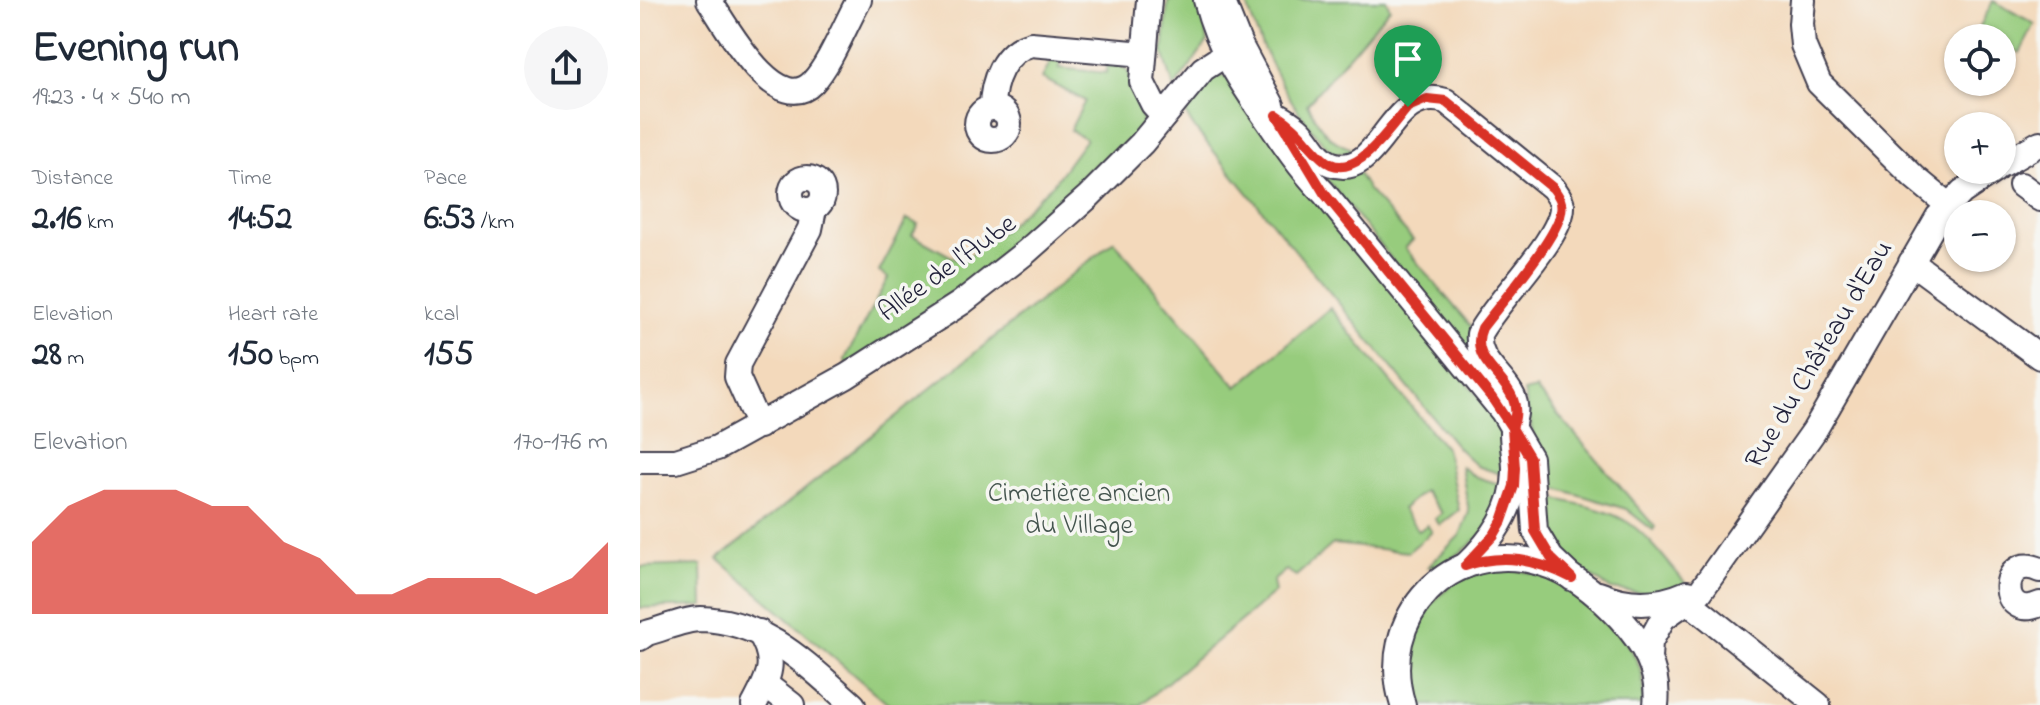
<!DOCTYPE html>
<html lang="en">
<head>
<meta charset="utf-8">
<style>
  :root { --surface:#fff; --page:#f6f6f7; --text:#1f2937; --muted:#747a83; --accent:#d93025 }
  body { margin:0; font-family:"Indie Flower",sans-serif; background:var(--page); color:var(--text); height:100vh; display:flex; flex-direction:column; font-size:30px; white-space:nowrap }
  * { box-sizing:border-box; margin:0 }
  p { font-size:26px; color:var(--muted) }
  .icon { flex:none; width:44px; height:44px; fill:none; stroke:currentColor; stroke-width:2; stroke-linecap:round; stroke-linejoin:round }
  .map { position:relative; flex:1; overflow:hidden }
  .side { display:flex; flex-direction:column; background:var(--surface); width:640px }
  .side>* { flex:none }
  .buttons { position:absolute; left:1304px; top:24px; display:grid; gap:16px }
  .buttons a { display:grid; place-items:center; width:72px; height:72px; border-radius:50%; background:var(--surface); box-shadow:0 2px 6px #0004; font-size:40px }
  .pin { position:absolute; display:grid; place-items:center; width:68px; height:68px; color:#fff; margin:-82px -34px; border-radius:50% 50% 50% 0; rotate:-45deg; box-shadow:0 0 8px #0007 }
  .pin .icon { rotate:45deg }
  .round { display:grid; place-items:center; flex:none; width:84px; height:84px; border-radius:42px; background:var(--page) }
  .head { display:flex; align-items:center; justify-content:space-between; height:136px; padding:0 32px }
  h1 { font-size:44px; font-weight:800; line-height:60px }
  .figures { display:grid; grid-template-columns:repeat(3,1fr); gap:12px; height:136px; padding:8px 32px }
  .figures div { display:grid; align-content:center }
  .figures b { font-size:34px; font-weight:800 }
  .figures small { font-size:22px; font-weight:400 }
  .figures p { font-size:22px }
  .chart { height:224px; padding:16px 32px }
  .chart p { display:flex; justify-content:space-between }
  .chart svg { width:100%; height:144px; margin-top:8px; fill:var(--accent); opacity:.7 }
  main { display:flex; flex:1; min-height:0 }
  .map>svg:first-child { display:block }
</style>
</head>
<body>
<main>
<section class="side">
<div class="head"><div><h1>Evening run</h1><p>19:23 · 4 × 540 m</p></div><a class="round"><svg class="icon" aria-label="share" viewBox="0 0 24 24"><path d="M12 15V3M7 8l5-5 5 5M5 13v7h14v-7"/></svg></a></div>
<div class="figures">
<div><p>Distance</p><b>2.16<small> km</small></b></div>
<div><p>Time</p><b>14:52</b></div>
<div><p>Pace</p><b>6:53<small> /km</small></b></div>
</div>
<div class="figures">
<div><p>Elevation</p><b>28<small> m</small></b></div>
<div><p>Heart rate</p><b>150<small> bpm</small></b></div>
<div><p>kcal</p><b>155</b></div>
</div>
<div class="chart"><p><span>Elevation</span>170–176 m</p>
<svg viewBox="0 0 160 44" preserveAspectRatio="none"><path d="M0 44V22L10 11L20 6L30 6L40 6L50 11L60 11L70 22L80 27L90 38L100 38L110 33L120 33L130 33L140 38L150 33L160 22V44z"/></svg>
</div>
</section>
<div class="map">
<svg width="1400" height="705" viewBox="0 0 1400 705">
  <rect width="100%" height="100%" fill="#f6f6f2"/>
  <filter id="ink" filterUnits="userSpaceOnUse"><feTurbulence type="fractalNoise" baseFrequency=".0125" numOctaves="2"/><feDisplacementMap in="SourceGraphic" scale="16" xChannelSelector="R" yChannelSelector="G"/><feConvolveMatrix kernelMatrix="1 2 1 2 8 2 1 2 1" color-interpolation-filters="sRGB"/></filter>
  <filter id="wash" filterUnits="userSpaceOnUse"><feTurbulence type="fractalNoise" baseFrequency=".006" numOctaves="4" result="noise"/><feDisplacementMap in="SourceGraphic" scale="32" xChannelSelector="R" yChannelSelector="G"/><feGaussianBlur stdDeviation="1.8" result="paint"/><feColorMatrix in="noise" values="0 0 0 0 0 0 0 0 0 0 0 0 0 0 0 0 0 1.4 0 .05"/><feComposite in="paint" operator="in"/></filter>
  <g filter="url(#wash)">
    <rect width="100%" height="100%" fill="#f3d9bb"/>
    <g fill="#97cc7d" stroke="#5c775c" stroke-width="2">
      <polygon points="528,0 560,0 568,41 534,88 523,52"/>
      <path d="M606 0H746L750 8 667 104C678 124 687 141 710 148L711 153H693C656 118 619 50 606 0Z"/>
      <polygon points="1353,1 1395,24 1380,53 1362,43 1362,38 1353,38 1338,30"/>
      <polygon points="412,59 420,59 419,68 466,73 468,59 478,62 489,73 501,105 502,125 495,137 423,208 330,285 206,365 205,359 248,278 239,272 267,219 278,224 272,235 321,262 363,230 413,184 446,139 430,130 445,101 402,78"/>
      <polygon points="578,75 587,77 849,410 865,441 869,477 837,466 818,448 552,125 542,107 569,77"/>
      <polygon points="677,167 716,170 728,190 773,240 765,248 835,331 832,359"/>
      <polygon points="474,241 597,387 690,308 806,449 819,510 800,525 795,519 802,513 784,491 762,509 779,531 787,525 792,532 768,552 693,544 656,576 646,570 633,581 635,592 500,705 249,705 78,559"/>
      <polygon points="896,389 1015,527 1013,530 986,509 903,484 884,392"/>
      <path d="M821 466 834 476 868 487C865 495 863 505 859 512 848 534 812 564 788 567L820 535 829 512Z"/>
      <path d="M901 495C929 503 965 507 989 523 1012 539 1030 566 1049 587L1026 596 971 589 923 558 905 534Z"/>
      <polygon points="62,565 63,606 0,608 0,567"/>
      <path d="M860 567C872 570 885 571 897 574 935 585 991 635 1002 674 1004 684 1003 695 1003 705H774L766 672 767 652 782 612 817 580Z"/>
    </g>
  </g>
  <g filter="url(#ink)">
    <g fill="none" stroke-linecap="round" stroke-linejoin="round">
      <g stroke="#413d4e" stroke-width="28">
        <g id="minor">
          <path d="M69 0C85 24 137 120 173 82 190 64 206 23 219 0"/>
          <polyline points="509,0 502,82 513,104 524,116"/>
          <path d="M566 0C579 50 601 83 631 125 647 149 663 172 684 193L863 412 890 458 895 531 911 558 932 578"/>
          <polyline points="582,0 600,45 632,105"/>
          <polyline points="1163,0 1161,24 1163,45 1179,83 1274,177 1308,205"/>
          <circle cx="353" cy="124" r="16"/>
          <path d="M352 108C352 82 363 51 391 44L504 54"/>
          <path d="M637 115C644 119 652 124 658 129 670 139 676 159 692 164 741 181 749 83 806 101L913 188C917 194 921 198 922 205 924 237 855 302 839 334 836 362 862 374 873 397 879 412 872 418 872 433 872 445 875 457 875 470 875 509 852 540 825 566"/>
          <polyline points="1362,165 1400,143"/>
          <circle cx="167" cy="194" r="16"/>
          <polyline points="1381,185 1400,199"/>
          <polyline points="1271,262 1400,357"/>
          <polyline points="119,426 97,377 98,364 170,229 174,209"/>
          <polyline points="0,461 36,461 77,448 207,376 321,303 386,252 448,197 502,143 563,69 600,45"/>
          <path d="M1400 570C1359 551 1357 623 1400 604"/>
          <path d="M959 594C988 606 1018 606 1047 593"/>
          <polyline points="1049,602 1178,705"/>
          <path d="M0 638 7 633C23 629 44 619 61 619 126 621 167 665 213 705"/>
          <polyline points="1009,658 1010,642 1023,618 1060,592 1174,431 1298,217 1322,192 1355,170"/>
          <polyline points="125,684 152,705"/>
          <path d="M114 705C129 677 138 662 119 632"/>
          <path d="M763 705C735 617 811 537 900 563 931 572 958 594 980 618 1003 643 1020 670 1016 705"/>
        </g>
      </g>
      <use href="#minor" stroke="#fff" stroke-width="24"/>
    </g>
  </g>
  <g fill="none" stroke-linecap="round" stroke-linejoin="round" filter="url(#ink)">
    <g stroke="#fff" stroke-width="16">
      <path id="route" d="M768 107C750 127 713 188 682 158 664 141 660 130 637 115L684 193 852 398 872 428 875 468 874 486 862 521 854 535 825 566C863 552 897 560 932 578L911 558 895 531 890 458 872 428C891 381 824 369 842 328 860 304 917 238 921 212 923 202 919 196 913 188L806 101 787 99 768 107"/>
    </g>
    <use href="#route" stroke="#d93025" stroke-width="10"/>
  </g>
  <g text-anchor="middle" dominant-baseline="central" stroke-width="7" stroke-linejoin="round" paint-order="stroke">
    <g font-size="28" fill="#22223b" stroke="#f6f6f2">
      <text transform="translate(308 269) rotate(-36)">Allée de l'Aube</text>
      <text transform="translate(1180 355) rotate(-59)">Rue du Château d'Eau</text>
    </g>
    <g font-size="28" fill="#45554f" stroke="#f6f6f2">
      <text x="439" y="494">Cimetière ancien<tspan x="439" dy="32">du Village</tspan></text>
    </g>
  </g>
</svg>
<div class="buttons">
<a><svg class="icon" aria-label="locate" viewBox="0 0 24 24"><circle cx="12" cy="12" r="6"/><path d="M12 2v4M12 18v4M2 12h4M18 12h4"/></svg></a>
<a>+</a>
<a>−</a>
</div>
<div class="pin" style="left:768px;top:107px;background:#1e9e55"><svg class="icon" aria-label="arrive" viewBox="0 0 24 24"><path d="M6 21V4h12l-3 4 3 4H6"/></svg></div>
</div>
</main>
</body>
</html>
